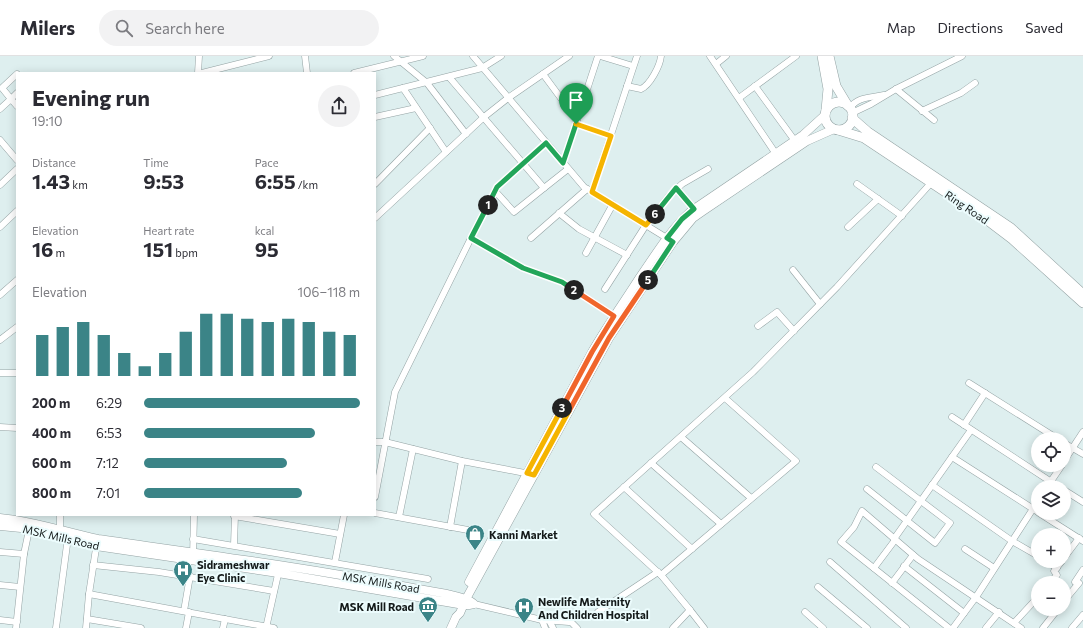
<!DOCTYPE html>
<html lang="en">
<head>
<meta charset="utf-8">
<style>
  :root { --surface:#fff; --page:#f2f2f3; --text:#2b2b33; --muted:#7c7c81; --line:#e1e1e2; --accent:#3b8487 }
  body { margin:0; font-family:Commissioner,sans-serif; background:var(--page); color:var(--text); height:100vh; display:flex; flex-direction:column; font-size:15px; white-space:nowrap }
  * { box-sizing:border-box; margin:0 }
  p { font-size:13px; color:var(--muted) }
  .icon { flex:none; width:22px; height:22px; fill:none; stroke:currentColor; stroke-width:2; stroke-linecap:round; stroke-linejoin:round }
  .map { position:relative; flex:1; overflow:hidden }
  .panel { position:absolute; left:16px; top:16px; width:360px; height:444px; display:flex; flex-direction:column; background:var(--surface); border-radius:0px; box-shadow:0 2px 10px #0003 }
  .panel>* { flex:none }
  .fabs { position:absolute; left:1031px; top:376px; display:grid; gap:8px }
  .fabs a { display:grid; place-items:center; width:40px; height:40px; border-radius:50%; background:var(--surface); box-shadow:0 2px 10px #0003; font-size:20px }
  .pin { position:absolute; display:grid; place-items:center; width:34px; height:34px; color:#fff; margin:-41px -17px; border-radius:50% 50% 50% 0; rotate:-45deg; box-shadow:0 0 4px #0007 }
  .pin .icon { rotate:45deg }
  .km { position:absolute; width:20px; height:20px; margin:-10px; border-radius:50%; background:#222; color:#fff; font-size:11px; line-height:20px; text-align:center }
  .round { display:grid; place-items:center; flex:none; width:42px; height:42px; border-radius:21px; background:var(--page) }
  .summary { display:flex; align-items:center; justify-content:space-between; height:68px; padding:0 16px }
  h1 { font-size:22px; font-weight:700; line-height:30px }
  .stats { display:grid; grid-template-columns:repeat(3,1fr); gap:6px; height:68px; padding:4px 16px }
  .stats div { display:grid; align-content:center }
  .stats b { font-size:20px; font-weight:700 }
  .stats small { font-size:11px; font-weight:400 }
  .stats p { font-size:11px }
  .chart { height:112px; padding:8px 16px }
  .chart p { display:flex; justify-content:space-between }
  .chart svg { width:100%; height:72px; margin-top:4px; stroke:var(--accent); stroke-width:6 }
  ul { padding:0 16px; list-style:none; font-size:13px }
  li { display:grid; grid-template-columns:64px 48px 1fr; align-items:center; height:30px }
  li i { height:10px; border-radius:5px; background:var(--accent) }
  header { display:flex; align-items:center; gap:24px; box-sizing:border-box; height:56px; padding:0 20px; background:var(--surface); border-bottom:1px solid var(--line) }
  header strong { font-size:19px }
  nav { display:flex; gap:22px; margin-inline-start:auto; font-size:14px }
  .search { width:280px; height:36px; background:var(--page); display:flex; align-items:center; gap:10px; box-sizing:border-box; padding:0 14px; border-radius:22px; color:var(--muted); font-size:15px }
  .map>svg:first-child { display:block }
</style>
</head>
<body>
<header>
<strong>Milers</strong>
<div class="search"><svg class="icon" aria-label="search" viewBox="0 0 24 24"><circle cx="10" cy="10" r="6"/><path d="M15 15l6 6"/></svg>Search here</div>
<nav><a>Map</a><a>Directions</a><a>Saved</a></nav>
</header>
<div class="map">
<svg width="1083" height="572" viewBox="0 0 1083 572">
  <rect width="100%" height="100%" fill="#deefef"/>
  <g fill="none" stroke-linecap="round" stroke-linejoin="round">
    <g stroke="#94a3a4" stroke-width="7">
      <g id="minor">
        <polyline points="305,0 307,17"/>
        <polyline points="394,0 427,27 466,78"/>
        <polyline points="473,0 584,131 670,184"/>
        <polyline points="600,0 633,10"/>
        <polyline points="710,0 776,98"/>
        <polyline points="716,8 726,0"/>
        <polyline points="198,17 199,0"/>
        <polyline points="202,17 269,0"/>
        <polyline points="354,17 423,0"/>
        <polyline points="17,18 2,32 11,43 17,37"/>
        <polyline points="543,18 577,64"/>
        <polyline points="449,21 544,132 568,113"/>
        <path d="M627 30 641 33C650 29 660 10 661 0"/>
        <polyline points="755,30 795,85"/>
        <polyline points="403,32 446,96"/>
        <polyline points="896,33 934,64"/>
        <polyline points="375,39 482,12 501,0"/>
        <polyline points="739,42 796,0"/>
        <path d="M850 52C858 40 871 42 884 39"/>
        <polyline points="0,53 11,43 17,50"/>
        <polyline points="922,55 961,37 975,27"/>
        <polyline points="852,57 871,48 896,33 962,0"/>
        <polyline points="375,61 416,52"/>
        <polyline points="576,68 611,80"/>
        <polyline points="0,84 17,104"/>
        <polyline points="563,107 598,0"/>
        <polyline points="375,128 430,72"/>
        <polyline points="857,128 902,160"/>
        <polyline points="0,129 17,113"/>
        <polyline points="676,132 694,153"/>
        <polyline points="495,135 514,156 544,132"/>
        <polyline points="592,136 637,0"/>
        <polyline points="559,157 579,173 627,199"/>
        <polyline points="375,162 484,61 508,42 569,0"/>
        <polyline points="0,171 17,155"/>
        <polyline points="848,171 878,143"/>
        <polyline points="471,182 497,131 546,87"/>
        <polyline points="531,182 587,133"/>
        <polyline points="586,197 613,148"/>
        <polyline points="793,214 820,248"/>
        <polyline points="605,233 646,169 669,140 682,128 708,113"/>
        <polyline points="0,239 17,224"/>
        <polyline points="758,270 777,256 794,275"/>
        <polyline points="0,284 17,271"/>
        <polyline points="0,317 17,317"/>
        <polyline points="969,327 1058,383"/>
        <polyline points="952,361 1059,431"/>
        <polyline points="964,369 985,337"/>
        <polyline points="0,371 17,372"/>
        <polyline points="681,381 751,442"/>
        <polyline points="375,386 385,386 462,405 530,418"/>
        <polyline points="1064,387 1083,398"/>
        <polyline points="952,401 1038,456"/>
        <polyline points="1064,405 1083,376"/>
        <polyline points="651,407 721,468"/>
        <polyline points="932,429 1012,485 1038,500"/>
        <polyline points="624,431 692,493"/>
        <polyline points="1047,431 1062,409"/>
        <polyline points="867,433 935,487 950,467 876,411"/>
        <polyline points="1064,434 1083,446"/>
        <polyline points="375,441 395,336 471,182 523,212 562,226 614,260"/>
        <polyline points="375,457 479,476"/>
        <polyline points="1039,457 1083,485"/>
        <polyline points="234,460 340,478"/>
        <polyline points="399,461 413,393"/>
        <polyline points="450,471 462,405"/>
        <polyline points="60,477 60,459"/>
        <polyline points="193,483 428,523"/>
        <polyline points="894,483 971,374"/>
        <polyline points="234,489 235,459"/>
        <polyline points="965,493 994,512"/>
        <polyline points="0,496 24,498"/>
        <polyline points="193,501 194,459"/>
        <polyline points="1064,502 1079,482"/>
        <polyline points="1046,505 1057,512"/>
        <polyline points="335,506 344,459"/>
        <polyline points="830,506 906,572"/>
        <polyline points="93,509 159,516 274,535"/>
        <polyline points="904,510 964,557"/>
        <polyline points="874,512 895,484"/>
        <polyline points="661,519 796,405 725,342"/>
        <polyline points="892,527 913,499"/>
        <polyline points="1050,527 1057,519 1054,515 1062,505"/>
        <polyline points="0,529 20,531"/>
        <polyline points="818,531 867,572"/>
        <polyline points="89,538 274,572"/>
        <polyline points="1064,545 1079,527 1075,526 1083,514"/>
        <polyline points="474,548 542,564 569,566 572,567 577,572"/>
        <polyline points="690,554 704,572"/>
        <polyline points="184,555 190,520"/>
        <polyline points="598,556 658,516"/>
        <polyline points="805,556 823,572"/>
        <polyline points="87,563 141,572"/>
        <polyline points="0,564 17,566"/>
        <polyline points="542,564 545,572"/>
        <polyline points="549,564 553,572"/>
        <polyline points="1014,567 1038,541"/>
        <polyline points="16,572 24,498 29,474"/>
        <polyline points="56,572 68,481"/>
        <polyline points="86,572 89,538 97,486"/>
        <polyline points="186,572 189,556"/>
        <polyline points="223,572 225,563"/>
        <polyline points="266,572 279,514"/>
        <polyline points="673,572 690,554 661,519 594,458 753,316 837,231 931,127"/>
        <polyline points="949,572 841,486 854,471 862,455 918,503 1021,572"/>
        <polyline points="953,572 976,541 1038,445"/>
        <polyline points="986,572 999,556"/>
        <polyline points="1043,572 1058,553"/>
        <polyline points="1072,572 1083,559"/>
      </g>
    </g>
    <g stroke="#94a3a4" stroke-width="9">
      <g id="major">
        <path d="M0 462C33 465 65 476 98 483 203 498 309 512 413 532 424 534 469 540 474 548L469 549H464L278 517 96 490 21 472 0 470"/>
        <path d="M469 526 592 296C607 270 624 246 640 221 656 198 670 174 691 155L803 79 825 59"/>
        <polyline points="451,572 456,561 460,557 466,543 609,282 673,186 693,162 703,155 807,85 834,73"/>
      </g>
    </g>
    <g stroke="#94a3a4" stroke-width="10">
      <g id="highway">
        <polyline points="822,0 828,33 826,54"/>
        <polyline points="829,0 836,30 848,50"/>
        <circle cx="839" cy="60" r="14"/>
        <polyline points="852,62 868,76 1011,172 1083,238"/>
        <polyline points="838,74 864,82 983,161 1012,183 1083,247"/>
      </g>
    </g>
    <use href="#minor" stroke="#fff" stroke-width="6"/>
    <use href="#major" stroke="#fff" stroke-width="8"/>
    <use href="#highway" stroke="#fff" stroke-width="9"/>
  </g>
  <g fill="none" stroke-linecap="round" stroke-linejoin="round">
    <g stroke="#fff" stroke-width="8">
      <polyline id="split-1" points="488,149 497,131 546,87 563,107 576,68"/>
    </g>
    <g stroke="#fff" stroke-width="8">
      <polyline id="split-2" points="488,149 471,182 523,212 562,226 574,234"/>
    </g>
    <g stroke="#fff" stroke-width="8">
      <polyline id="split-3" points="562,352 592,296 614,260 574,234"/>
    </g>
    <g stroke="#fff" stroke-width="8">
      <polyline id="split-4" points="562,352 527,417 534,419 569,355"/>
    </g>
    <g stroke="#fff" stroke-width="8">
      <polyline id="split-5" points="569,355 609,282 648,224"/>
    </g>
    <g stroke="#fff" stroke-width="8">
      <polyline id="split-6" points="648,224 673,186 667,182 682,163 694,153 676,132 655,158"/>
    </g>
    <g stroke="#fff" stroke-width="8">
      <polyline id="split-7" points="576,68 611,80 592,136 646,169 655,158"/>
    </g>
    <use href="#split-1" stroke="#22a559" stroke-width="5"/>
    <use href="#split-2" stroke="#22a559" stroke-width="5"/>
    <use href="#split-3" stroke="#f0652b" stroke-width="5"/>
    <use href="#split-4" stroke="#f5b400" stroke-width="5"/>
    <use href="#split-5" stroke="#f0652b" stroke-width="5"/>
    <use href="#split-6" stroke="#22a559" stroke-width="5"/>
    <use href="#split-7" stroke="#f5b400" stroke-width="5"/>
  </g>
  <defs>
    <g id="shop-pin" transform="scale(1)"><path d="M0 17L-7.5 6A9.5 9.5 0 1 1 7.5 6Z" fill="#3b8487" stroke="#ecfcfd"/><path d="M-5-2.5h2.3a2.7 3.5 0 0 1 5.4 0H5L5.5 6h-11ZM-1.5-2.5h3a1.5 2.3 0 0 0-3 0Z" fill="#fff"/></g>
    <g id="hospital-pin" transform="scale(1)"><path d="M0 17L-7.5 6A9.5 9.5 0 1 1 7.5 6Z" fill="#3b8487" stroke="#ecfcfd"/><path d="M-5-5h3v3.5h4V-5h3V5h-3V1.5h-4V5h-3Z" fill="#fff"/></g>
    <g id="museum-pin" transform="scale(1)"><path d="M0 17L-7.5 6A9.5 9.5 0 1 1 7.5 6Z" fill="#3b8487" stroke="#ecfcfd"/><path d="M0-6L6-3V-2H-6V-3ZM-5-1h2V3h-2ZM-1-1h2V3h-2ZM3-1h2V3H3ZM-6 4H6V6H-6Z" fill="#fff"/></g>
  </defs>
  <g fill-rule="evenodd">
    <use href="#shop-pin" x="475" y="478"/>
    <use href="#hospital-pin" x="183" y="514"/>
    <use href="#museum-pin" x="428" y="550"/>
    <use href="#hospital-pin" x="524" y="551"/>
  </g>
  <g text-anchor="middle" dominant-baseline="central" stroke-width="4" stroke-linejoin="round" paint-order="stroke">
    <g font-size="11" fill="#141a1a" stroke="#ecfcfd">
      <text transform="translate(967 151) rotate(34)">Ring Road</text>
      <text transform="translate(61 481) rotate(13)">MSK Mills Road</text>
      <text transform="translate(381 526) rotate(10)">MSK Mills Road</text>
    </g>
    <g font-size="11" font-weight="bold" fill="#141a1a" stroke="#ecfcfd" text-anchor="start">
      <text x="489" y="478">Kanni Market</text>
      <text x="197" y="508">Sidrameshwar<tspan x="197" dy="13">Eye Clinic</tspan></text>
      <text x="538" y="545">Newlife Maternity<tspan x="538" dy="13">And Children Hospital</tspan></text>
      <text x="414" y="550" text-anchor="end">MSK Mill Road</text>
    </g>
  </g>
</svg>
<div class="fabs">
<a><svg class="icon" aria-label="locate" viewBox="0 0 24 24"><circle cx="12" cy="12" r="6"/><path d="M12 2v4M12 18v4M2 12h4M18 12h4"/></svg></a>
<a><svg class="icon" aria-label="layers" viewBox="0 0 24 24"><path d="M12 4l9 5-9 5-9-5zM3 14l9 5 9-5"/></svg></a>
<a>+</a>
<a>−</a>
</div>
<div class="pin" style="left:576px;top:68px;background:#1e9e55"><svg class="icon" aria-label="arrive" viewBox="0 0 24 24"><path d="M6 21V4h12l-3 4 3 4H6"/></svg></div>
<b class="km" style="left:488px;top:149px">1</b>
<b class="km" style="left:574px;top:234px">2</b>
<b class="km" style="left:562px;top:352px">3</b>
<b class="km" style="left:648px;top:224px">5</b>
<b class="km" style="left:655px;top:158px">6</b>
<section class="panel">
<div class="summary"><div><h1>Evening run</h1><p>19:10</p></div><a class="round"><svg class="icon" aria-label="share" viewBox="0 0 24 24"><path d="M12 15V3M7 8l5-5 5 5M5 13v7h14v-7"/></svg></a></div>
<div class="stats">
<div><p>Distance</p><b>1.43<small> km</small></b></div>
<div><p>Time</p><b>9:53</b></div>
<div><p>Pace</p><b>6:55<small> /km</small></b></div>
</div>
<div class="stats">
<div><p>Elevation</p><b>16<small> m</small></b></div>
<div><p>Heart rate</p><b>151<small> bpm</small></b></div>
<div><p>kcal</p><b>95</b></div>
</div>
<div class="chart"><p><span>Elevation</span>106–118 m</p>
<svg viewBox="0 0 160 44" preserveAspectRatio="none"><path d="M5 44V19M15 44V14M25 44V11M35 44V19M45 44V30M55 44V38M65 44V30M75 44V17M85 44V6M95 44V6M105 44V9M115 44V11M125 44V9M135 44V11M145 44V17M155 44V19"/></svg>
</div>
<ul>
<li><b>200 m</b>6:29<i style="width:100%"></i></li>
<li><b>400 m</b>6:53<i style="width:79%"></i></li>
<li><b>600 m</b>7:12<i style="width:66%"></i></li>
<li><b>800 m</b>7:01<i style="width:73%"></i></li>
</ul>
</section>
</div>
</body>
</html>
